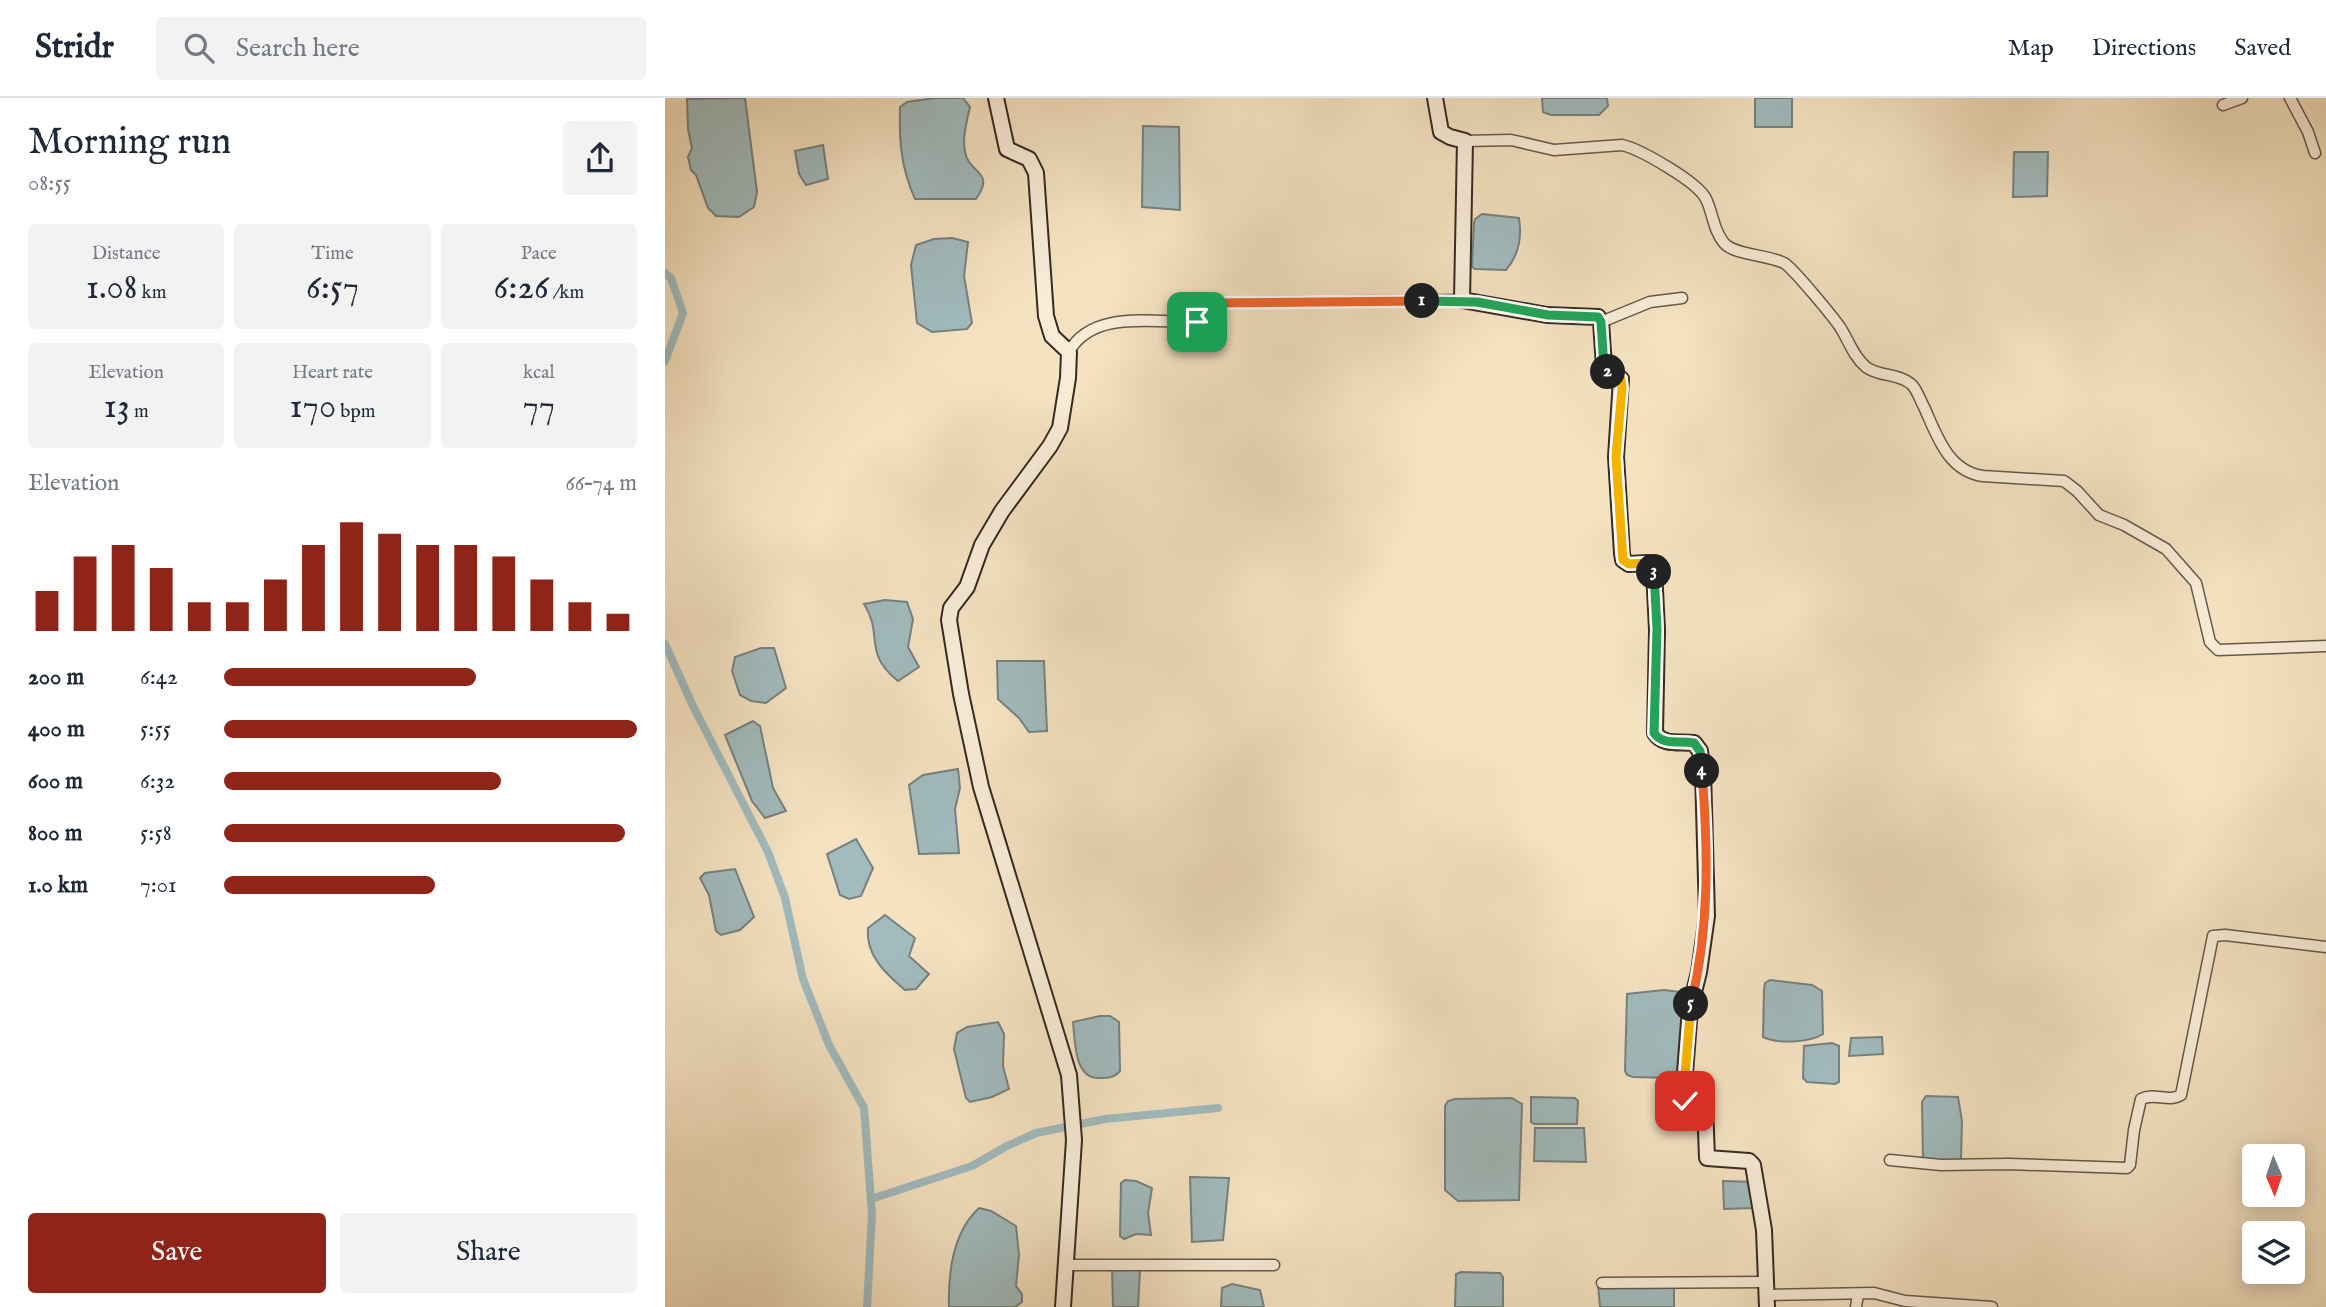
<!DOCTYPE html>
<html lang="en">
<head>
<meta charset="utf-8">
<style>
  :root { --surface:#fff; --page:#f2f2f3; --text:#1f2937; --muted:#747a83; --line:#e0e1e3; --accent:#8f2418 }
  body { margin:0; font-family:"IM FELL English",serif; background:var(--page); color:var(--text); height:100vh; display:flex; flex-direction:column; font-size:26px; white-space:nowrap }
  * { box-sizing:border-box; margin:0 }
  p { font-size:23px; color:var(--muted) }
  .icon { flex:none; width:38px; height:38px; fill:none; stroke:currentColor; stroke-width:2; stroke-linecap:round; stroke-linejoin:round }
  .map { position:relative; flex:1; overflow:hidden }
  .drawer { display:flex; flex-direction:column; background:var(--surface); width:665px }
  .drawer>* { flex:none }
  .needle { width:46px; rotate:178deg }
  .tools { position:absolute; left:1577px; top:1046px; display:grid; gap:14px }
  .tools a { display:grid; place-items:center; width:63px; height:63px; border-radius:7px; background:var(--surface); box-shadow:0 4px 18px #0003; font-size:35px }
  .pin { position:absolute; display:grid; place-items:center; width:60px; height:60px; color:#fff; margin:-30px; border-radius:14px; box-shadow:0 4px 10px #0006 }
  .km { position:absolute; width:35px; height:35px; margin:-18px; border-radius:50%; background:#222; color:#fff; font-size:19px; line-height:35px; text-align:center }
  .round { display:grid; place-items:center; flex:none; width:74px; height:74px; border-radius:7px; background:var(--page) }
  .summary { display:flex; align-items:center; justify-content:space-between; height:119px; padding:0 28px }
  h1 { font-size:38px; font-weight:600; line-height:52px }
  .stats { display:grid; grid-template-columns:repeat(3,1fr); gap:10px; height:119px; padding:7px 28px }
  .stats div { display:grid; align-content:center; border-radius:7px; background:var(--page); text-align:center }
  .stats b { font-size:35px; font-weight:600 }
  .stats small { font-size:19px; font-weight:400 }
  .stats p { font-size:19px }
  .chart { height:196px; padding:14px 28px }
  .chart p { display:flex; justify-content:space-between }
  .chart svg { width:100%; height:126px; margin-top:7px; stroke:var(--accent); stroke-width:6 }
  .button { display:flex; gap:14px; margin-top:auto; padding:14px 28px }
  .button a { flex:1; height:80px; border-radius:7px; background:var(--accent); color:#fff; font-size:28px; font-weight:600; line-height:80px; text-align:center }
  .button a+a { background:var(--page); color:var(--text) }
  ul { padding:0 28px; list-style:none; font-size:23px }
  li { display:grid; grid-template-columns:112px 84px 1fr; align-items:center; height:52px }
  li i { height:18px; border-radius:9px; background:var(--accent) }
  header { display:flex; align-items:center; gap:42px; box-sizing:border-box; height:98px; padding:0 35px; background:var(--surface); border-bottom:2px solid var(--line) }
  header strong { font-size:33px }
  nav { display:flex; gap:38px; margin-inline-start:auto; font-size:24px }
  .search { width:490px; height:63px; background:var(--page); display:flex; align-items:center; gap:18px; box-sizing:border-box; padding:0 24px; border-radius:7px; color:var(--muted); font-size:26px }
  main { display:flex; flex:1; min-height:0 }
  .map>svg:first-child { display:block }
</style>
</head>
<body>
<header>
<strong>Stridr</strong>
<div class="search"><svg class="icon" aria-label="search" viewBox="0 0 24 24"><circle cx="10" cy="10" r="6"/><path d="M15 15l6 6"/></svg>Search here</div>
<nav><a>Map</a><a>Directions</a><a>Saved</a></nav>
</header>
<main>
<section class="drawer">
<div class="summary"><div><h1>Morning run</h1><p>08:55</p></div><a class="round"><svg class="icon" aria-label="share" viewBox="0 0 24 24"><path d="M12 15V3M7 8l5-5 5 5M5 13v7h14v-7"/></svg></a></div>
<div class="stats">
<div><p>Distance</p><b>1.08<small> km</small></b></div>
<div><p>Time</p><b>6:57</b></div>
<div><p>Pace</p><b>6:26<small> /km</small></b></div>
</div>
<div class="stats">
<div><p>Elevation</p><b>13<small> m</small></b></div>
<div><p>Heart rate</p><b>170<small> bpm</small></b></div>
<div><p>kcal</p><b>77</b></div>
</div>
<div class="chart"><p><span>Elevation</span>66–74 m</p>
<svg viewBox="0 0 160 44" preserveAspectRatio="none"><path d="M5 44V30M15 44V18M25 44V14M35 44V22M45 44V34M55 44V34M65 44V26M75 44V14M85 44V6M95 44V10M105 44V14M115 44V14M125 44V18M135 44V26M145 44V34M155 44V38"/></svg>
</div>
<ul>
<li><b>200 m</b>6:42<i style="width:61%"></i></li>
<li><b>400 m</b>5:55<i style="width:100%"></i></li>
<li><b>600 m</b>6:32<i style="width:67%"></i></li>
<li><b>800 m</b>5:58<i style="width:97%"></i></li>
<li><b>1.0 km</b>7:01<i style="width:51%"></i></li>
</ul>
<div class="button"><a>Save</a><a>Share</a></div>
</section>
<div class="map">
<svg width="1661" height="1209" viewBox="0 0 1661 1209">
  <rect width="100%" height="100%" fill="#f4e2c1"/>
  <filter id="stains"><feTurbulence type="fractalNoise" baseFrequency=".00286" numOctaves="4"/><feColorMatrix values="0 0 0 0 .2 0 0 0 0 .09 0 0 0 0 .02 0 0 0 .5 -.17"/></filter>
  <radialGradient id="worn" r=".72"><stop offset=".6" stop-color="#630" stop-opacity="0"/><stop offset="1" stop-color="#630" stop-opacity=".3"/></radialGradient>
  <g fill="#a1bbbe" stroke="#768180" stroke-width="2">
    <polygon points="80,0 92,94 89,109 74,119 51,118 43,110 31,77 26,72 23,59 27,50 23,31 22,1"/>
    <path d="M270 0H298L305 9C302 23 297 39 300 54 304 76 331 73 311 101H250C236 70 234 43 235 9L242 4Z"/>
    <polygon points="877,0 942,0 943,8 934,17 886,17 878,14"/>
    <rect x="1090" y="0" width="37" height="29"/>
    <polygon points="478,28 514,29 515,112 477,109"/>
    <polygon points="158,47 163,81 141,87 134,76 130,53"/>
    <polygon points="1349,54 1383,54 1382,98 1348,99"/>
    <path d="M817 116 854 120C857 139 854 157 841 172L810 171 807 169 809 125 810 121Z"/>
    <polygon points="287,140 303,144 299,178 307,225 302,231 267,234 252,225 246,167 251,147 269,141"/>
    <path d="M220 502 242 504 248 521 243 549 254 569 233 583C197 554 219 537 199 506Z"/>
    <polygon points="96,550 109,550 121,590 101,605 86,603 75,597 67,573 70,559"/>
    <polygon points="332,563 379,563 382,633 364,634 354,620 333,601"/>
    <polygon points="88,623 95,628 108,690 121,713 100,720 87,703 60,637"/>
    <polygon points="293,671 295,690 290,711 294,755 254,756 244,687 258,677"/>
    <polygon points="191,741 208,770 196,798 184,801 175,797 162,756"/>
    <polygon points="70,771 89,819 75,832 56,837 51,833 44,797 35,780 40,775"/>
    <path d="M220 817 250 840 244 858 264 876 251 891 240 892C221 876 200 857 203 830Z"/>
    <path d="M1105 882 1147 887 1157 893 1158 936C1144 945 1113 946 1098 939L1099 892 1100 885Z"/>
    <polygon points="999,892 1015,894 1023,898 1014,974 1007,980 968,979 962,977 960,973 962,896"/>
    <path d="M435 918H445L454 924 455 973C449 980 443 980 434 980 409 981 410 942 408 924Z"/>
    <polygon points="333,924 339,936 338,968 344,991 327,999 305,1004 301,1000 289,951 292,935 302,929"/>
    <polygon points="1217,939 1218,956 1184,958 1186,940"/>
    <polygon points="1167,945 1174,948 1174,984 1170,986 1142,984 1138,980 1139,948"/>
    <polygon points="1261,998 1293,999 1297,1023 1296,1061 1274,1064 1258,1061 1257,1004"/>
    <polygon points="866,999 910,1000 913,1003 912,1026 869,1026 866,1024"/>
    <polygon points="847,1000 857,1006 854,1102 793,1103 780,1092 780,1008 783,1003 790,1001"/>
    <polygon points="870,1030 919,1030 921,1064 869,1063"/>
    <polygon points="525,1079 564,1080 558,1142 527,1144"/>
    <polygon points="460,1082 471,1083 487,1090 483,1115 486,1137 471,1136 459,1141 455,1138 456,1085"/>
    <polygon points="1058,1083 1089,1084 1088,1110 1059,1111"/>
    <path d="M314 1110 326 1113 351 1128 354 1157 351 1188 357 1196V1204L350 1209H284C283 1175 288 1134 314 1110Z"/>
    <polygon points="447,1171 475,1172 473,1209 448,1209"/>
    <polygon points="796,1174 835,1175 838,1179 838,1209 790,1209 791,1176"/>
    <polygon points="567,1186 595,1192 599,1209 556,1209 557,1190"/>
    <polygon points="933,1187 1009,1187 1009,1209 935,1209"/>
  </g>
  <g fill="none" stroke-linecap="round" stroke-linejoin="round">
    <g stroke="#a1bbbe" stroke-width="8">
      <polyline points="0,175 6,180 18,215 0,263"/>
      <polyline points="0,546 27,606 103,754 120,800 138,881 164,947 199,1010 207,1116 202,1209"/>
      <polyline points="206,1101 307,1068 342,1048 371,1035 440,1021 553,1010"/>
    </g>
    <g stroke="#66584b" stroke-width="13">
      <g id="street">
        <polyline points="1625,0 1643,34 1650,55"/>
        <polyline points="1558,7 1577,0"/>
        <path d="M800 43 846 42 889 52 957 47C975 51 1033 84 1041 101 1048 115 1048 132 1059 145 1069 157 1104 157 1119 165 1128 170 1168 219 1175 229 1184 243 1188 258 1201 269 1214 279 1233 275 1246 286 1252 291 1255 302 1259 309 1272 338 1283 373 1318 378L1399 383 1412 393 1434 417 1459 427 1501 451 1531 485 1545 544 1553 552 1661 548"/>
        <polyline points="936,224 985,204 1017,200"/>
        <path d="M404 254C427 211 491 225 532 224L549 205 797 202"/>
        <path d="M1225 1062 1276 1067 1343 1066 1462 1070 1465 1067 1469 1032 1476 1001C1490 994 1503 1005 1516 997L1548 838 1560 837 1661 849"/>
        <polyline points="403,1167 609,1167"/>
        <polyline points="937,1185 1101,1184"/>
        <polyline points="1101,1197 1209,1195 1240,1203 1327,1209"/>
        <polyline points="1191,1209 1193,1196"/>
      </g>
    </g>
    <g stroke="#362a24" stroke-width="18">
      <g id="secondary">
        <polyline points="331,0 342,51 364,61 371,75 381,218 387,238 404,254 403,280 395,330 385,348 337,413 317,447 302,489 286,510 284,522 296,596 316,689 404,977 409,1042 398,1209"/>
        <path d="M770 0 776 34 785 39 800 43 797 202 882 217 933 219 936 224 939 269 956 281 951 359 957 455 958 462 964 466 983 465 989 472 992 532 990 635C998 648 1015 643 1029 645L1035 653 1038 674 1042 818 1034 874 1025 910 1018 1001 1037 1004 1040 1007 1042 1060 1084 1063 1088 1067 1099 1132 1102 1209"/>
      </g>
    </g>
    <use href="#street" stroke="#f8ecd7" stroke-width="10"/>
    <use href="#secondary" stroke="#f8ecd7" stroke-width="14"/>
  </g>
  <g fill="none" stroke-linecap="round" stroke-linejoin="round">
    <g stroke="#fff" stroke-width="14">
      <polyline id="split-1" points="532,224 549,205 757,203"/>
    </g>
    <g stroke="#fff" stroke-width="14">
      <polyline id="split-2" points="757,203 812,204 883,217 933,219 936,224 939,269 943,274"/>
    </g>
    <g stroke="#fff" stroke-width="14">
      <polyline id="split-3" points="943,274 956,281 957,290 951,359 958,462 964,466 983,465 989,474"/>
    </g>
    <g stroke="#fff" stroke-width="14">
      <path id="split-4" d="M989 474 992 531 989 635C998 648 1015 642 1029 645L1035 653 1037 673"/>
    </g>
    <g stroke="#fff" stroke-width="14">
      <path id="split-5" d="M1026 906C1045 828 1043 752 1037 673"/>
    </g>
    <g stroke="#fff" stroke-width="14">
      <polyline id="split-6" points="1020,1003 1018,1001 1026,906"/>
    </g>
    <use href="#split-1" stroke="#f0652b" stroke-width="9"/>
    <use href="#split-2" stroke="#22a559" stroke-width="9"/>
    <use href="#split-3" stroke="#f5b400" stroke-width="9"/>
    <use href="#split-4" stroke="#22a559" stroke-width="9"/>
    <use href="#split-5" stroke="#f0652b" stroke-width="9"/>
    <use href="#split-6" stroke="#f5b400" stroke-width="9"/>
  </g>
  <rect width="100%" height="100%" filter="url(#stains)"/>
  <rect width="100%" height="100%" fill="url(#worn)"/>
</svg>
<div class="tools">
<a><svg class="needle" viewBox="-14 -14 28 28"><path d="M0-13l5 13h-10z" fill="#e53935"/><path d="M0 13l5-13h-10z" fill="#747a83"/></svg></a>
<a><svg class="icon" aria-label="layers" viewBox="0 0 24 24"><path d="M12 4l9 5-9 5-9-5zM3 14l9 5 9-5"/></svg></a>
</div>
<div class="pin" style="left:532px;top:224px;background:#1e9e55"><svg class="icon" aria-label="arrive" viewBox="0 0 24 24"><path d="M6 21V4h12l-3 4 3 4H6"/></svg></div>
<div class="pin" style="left:1020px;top:1003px;background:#d93025"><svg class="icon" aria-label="check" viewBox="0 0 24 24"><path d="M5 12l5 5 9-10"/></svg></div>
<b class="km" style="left:757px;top:203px">1</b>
<b class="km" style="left:943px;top:274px">2</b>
<b class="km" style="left:989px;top:474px">3</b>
<b class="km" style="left:1037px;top:673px">4</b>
<b class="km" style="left:1026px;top:906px">5</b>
</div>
</main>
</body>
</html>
